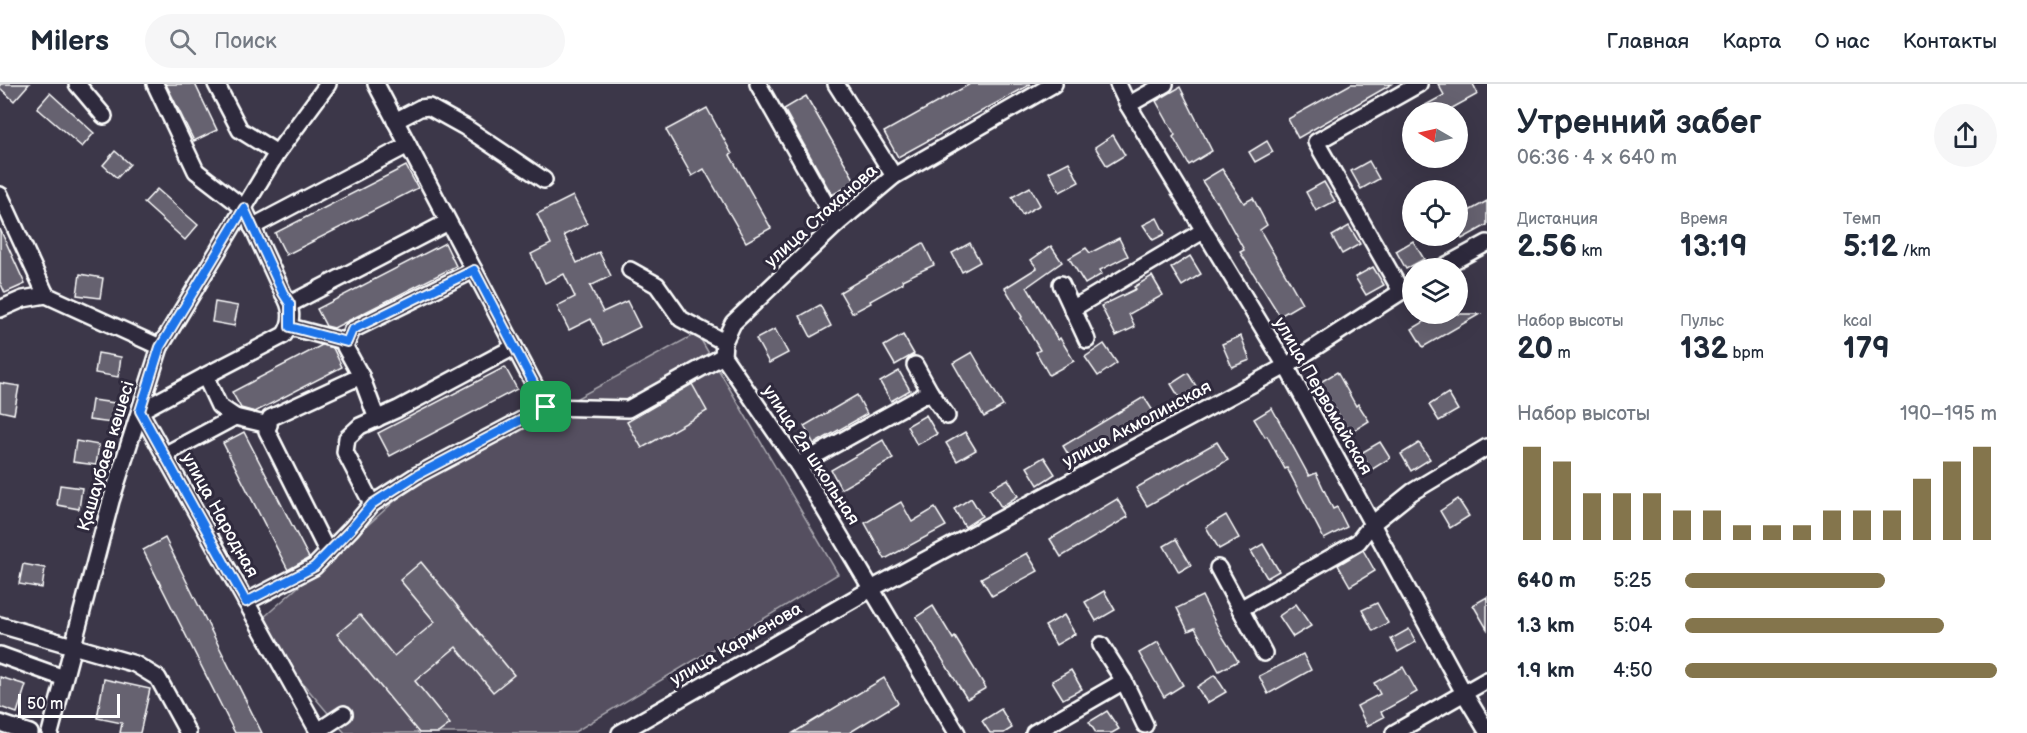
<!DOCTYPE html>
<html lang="ru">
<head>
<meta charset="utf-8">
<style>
  :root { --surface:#fff; --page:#f6f6f7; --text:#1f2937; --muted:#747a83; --line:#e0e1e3; --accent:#84754c }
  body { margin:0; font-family:"Balsamiq Sans",sans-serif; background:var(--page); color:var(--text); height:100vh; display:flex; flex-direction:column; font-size:22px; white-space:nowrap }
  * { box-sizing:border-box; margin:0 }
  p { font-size:20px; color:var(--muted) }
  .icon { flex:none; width:33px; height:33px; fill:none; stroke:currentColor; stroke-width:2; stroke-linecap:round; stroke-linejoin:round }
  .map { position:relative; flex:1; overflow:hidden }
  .drawer { display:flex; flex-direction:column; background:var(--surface); width:540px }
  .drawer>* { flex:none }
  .needle { width:39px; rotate:279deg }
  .buttons { position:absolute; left:1402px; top:18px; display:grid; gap:12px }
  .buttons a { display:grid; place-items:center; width:66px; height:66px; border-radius:50%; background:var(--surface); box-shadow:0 6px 24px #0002; font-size:30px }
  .scale { position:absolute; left:18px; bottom:15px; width:102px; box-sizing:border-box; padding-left:6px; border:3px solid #fff; border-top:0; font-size:16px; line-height:21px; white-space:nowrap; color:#fff; -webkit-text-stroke:4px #2f2a3d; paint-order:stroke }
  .pin { position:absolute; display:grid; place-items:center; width:51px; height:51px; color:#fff; margin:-26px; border-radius:12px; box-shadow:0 3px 9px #0006 }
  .round { display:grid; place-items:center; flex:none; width:63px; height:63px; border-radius:32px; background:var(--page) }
  .summary { display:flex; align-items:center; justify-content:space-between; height:102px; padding:0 30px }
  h1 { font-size:33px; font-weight:700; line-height:45px }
  .stats { display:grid; grid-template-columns:repeat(3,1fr); gap:9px; height:102px; padding:6px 30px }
  .stats div { display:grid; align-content:center }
  .stats b { font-size:30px; font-weight:700 }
  .stats small { font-size:16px; font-weight:400 }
  .stats p { font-size:16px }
  .chart { height:168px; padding:12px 30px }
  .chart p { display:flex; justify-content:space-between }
  .chart svg { width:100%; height:108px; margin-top:6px; stroke:var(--accent); stroke-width:6 }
  ul { padding:0 30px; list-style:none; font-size:20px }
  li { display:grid; grid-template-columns:96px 72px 1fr; align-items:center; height:45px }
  li i { height:15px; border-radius:8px; background:var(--accent) }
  header { display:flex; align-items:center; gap:36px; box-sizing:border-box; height:84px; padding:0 30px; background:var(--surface); border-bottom:2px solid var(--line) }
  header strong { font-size:28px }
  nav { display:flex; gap:33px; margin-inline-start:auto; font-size:21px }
  .search { width:420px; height:54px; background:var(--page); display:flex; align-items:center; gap:15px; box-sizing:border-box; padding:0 21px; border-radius:33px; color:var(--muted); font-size:22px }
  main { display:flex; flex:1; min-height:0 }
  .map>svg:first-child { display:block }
</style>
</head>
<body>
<header>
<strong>Milers</strong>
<div class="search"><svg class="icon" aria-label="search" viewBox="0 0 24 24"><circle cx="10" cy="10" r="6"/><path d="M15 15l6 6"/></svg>Поиск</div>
<nav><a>Главная</a><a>Карта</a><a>О нас</a><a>Контакты</a></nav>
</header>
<main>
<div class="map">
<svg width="1487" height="649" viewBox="0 0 1487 649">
  <rect width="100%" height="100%" fill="#3c3749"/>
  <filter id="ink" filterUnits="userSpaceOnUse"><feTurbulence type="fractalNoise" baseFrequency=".0167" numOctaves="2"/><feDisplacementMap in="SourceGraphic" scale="12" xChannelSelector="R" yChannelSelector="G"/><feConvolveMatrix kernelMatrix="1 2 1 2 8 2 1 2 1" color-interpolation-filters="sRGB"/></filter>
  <g filter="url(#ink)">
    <polygon fill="#555060" stroke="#aaa8b0" stroke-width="1.5" points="697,249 838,490 573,649 345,649 254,542 406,407"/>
    <g fill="#666270" stroke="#fff" stroke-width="1.5">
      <polygon points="0,0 29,0 14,17 0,4"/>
      <polygon points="166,0 195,0 217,46 194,57"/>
      <polygon points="970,0 1031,0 898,73 884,48"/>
      <polygon points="1351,0 1392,0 1298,54 1288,35"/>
      <polygon points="1438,0 1473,0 1478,10 1445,28 1413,28 1444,11"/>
      <polygon points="1180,3 1212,67 1189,81 1173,53 1175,51 1156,17"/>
      <polygon points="50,9 94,49 82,63 37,24"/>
      <polygon points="806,12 861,107 850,117 843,105 832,111 784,25"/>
      <polygon points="707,24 732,70 730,71 771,144 746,158 704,85 692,92 666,46"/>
      <polygon points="1113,51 1125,71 1107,82 1095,63"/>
      <polygon points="1267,57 1273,68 1255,78 1249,68"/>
      <polygon points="115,67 130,80 117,94 103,81"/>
      <polygon points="1369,77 1379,95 1361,105 1351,87"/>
      <polygon points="1069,78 1079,98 1060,108 1049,88"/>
      <polygon points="406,82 418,104 286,171 275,149"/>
      <polygon points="1222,85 1244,119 1253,114 1267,141 1260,146 1302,219 1280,232 1240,168 1244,166 1217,117 1216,118 1202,97"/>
      <polygon points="1324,98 1335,117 1316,127 1306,108"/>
      <polygon points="1030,103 1040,121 1022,131 1012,113"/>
      <polygon points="157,105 198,141 185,156 144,119"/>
      <polygon points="573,112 587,140 564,151 577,179 599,168 611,192 590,202 603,228 627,217 640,243 604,261 591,235 569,246 557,222 575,213 564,190 545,199 531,170 551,160 537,130"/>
      <polygon points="1487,117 1487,141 1462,155 1458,148 1458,133"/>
      <polygon points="1157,134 1165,150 1153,156 1143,141"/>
      <polygon points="1349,142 1360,160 1342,170 1332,152"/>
      <polygon points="0,145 25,200 5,209 0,198"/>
      <polygon points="1119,154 1128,172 1100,186 1102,190 1085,200 1069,174 1086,164 1090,169"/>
      <polygon points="1413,157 1424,175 1406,185 1396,167"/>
      <polygon points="445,159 456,182 334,244 326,242 317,225"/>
      <polygon points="923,159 934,181 902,196 903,199 870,217 871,219 852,229 840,208"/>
      <polygon points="970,159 980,178 962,188 952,169"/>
      <polygon points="1051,162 1062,178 1027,203 1058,256 1060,254 1074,277 1049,291 1036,268 1040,266 1021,234 1022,233 1005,204 1037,184 1031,176"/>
      <polygon points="1190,172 1201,190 1182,202 1171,184"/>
      <polygon points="1373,183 1384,201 1366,211 1355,193"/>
      <polygon points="80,190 103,194 100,214 77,211"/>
      <polygon points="1152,192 1163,211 1129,230 1135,243 1116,252 1101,222 1136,205 1134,203"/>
      <polygon points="215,218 238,222 234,242 212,238"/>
      <polygon points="820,221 831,242 811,253 800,232"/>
      <polygon points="1437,230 1480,230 1423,263 1412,245"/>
      <polygon points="775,245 788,269 769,279 756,255"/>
      <polygon points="903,251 914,270 895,281 884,262"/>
      <polygon points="1241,252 1250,276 1232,283 1222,260"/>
      <polygon points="1104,260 1117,279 1098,292 1085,273"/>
      <polygon points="322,261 333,264 342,283 255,328 241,324 232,308"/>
      <polygon points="972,268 1003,322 984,333 953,279"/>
      <polygon points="98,269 121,273 118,293 95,289"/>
      <polygon points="505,283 517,305 390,372 378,349"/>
      <polygon points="899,287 910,306 891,317 880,298"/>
      <polygon points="1337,288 1356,322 1358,320 1369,337 1350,349 1319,299"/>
      <polygon points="1188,289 1199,307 1182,318 1171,300"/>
      <polygon points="0,299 19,302 14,330 0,327"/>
      <polygon points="692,300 707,327 642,364 627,338"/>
      <polygon points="1448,309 1458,326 1439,337 1429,321"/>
      <polygon points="857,311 867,330 814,360 804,342"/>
      <polygon points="1144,313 1155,330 1074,380 1063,362"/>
      <polygon points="92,316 115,319 112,339 89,336"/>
      <polygon points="1272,324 1309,392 1316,389 1333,425 1337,423 1347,443 1324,455 1287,384 1285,385 1267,352 1265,353 1254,335"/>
      <polygon points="926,331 937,350 917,361 907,342"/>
      <polygon points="244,348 309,474 288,486 223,359"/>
      <polygon points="965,348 976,366 957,377 946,359"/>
      <polygon points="883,356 893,375 841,405 831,386"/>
      <polygon points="76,357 99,361 96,381 73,378"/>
      <polygon points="1217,358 1228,376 1147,422 1136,404"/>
      <polygon points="1380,358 1390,374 1371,386 1361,369"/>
      <polygon points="1419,359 1430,375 1411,387 1401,370"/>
      <polygon points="1044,373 1055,390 1038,401 1027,383"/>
      <polygon points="1008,395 1018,412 1001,423 990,405"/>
      <polygon points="60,401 82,404 79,425 57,421"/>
      <polygon points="971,414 982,432 965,443 954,425"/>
      <polygon points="1117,415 1128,433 1061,473 1050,455"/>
      <polygon points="1458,415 1469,432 1450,444 1440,427"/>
      <polygon points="901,418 912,438 935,424 946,442 885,475 865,439"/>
      <polygon points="1226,431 1239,454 1219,465 1206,443"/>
      <polygon points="165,454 262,649 235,649 143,466"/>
      <polygon points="1176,455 1191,481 1179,488 1164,462"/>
      <polygon points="1263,460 1279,487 1267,494 1251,467"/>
      <polygon points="1363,466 1375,487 1350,502 1338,481"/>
      <polygon points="1027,469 1038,487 992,512 981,494"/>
      <polygon points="421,478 514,591 493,608 456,563 415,597 450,640 438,649 419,649 337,550 360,531 394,572 435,538 400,496"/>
      <polygon points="23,480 45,484 42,504 19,500"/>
      <polygon points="1104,507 1115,526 1096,537 1085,518"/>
      <polygon points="1202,512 1221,550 1238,577 1219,587 1195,544 1188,547 1177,524"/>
      <polygon points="1487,513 1487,545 1473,521"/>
      <polygon points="1377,519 1388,539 1373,547 1362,526"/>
      <polygon points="1296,520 1311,542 1293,553 1279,532"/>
      <polygon points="933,522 953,555 955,553 986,604 967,615 916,533"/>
      <polygon points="1064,531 1075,550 1056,561 1045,542"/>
      <polygon points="1409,545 1416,558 1398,568 1391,555"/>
      <polygon points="1158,558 1183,601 1164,613 1139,569"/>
      <polygon points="1303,570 1311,586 1268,610 1259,592"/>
      <polygon points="1403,583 1417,608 1381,628 1384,633 1367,642 1357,622 1380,610 1374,599"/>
      <polygon points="1071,586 1082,605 1063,615 1052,597"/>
      <polygon points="1215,591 1226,608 1207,619 1197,603"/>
      <polygon points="0,593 26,601 17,629 0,623"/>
      <polygon points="884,594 898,619 849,649 793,649"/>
      <polygon points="104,595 150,605 140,649 120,649 122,639 97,634"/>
      <polygon points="1001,625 1012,644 1004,649 990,649 982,637"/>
      <polygon points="1107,627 1119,645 1112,649 1096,649 1089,638"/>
    </g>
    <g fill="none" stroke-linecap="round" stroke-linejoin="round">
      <g stroke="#fff" stroke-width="20">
        <g id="minor">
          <polyline points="77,0 104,32"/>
          <path d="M155 0 196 87 244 124 283 209C292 222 294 238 284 251L205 292"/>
          <polyline points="216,0 240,46 277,69"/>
          <polyline points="376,0 546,323"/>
          <polyline points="758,0 837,140"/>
          <polyline points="836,0 894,92"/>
          <polyline points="1118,0 1128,21 1286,282 1464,609 1487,647"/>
          <polyline points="1128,21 1165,0"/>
          <polyline points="395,37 420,24 429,23 465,43 544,96"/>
          <polyline points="0,111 46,211"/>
          <polyline points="252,143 408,61"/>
          <polyline points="1441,184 1487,159"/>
          <polyline points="630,186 657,201 681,235 724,258"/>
          <polyline points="1061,200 1087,256"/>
          <polyline points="1401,207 1316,58 1419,0"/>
          <polyline points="290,220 448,138"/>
          <polyline points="0,225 23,215 46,211 160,263"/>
          <polyline points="1072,225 1203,147"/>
          <polyline points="290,243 347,258"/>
          <polyline points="915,281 930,308"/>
          <polyline points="361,292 377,335"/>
          <polyline points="235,333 219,322 205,292 140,327 319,649"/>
          <polyline points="164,371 235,333 269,341"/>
          <polyline points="798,381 930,308 947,332"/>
          <polyline points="372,420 345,368 347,354 360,342 398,325 514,263"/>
          <polyline points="328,469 267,347 270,334 361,292 345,263 352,246 474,186"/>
          <polyline points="1218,484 1264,569"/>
          <polyline points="246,518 314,483 351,445 372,420 417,391 546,323 628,325 723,272"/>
          <polyline points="1240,525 1358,458 1372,440 1412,408 1487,363"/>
          <polyline points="0,541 135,580 158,594 188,649"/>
          <polyline points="0,571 64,594"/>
          <polyline points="1124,597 1145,641"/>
          <polyline points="0,639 30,649"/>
          <polyline points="318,647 344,630"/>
          <polyline points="50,649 111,417 160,263 277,69 328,0"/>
          <polyline points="620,649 873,504 1286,282 1413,200"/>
          <polyline points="957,649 798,381 723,272 724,258 733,239 837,140 894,92 1054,0"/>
          <polyline points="1034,649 1124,597 1101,561"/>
          <polyline points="1394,649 1487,596"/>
        </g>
      </g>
      <use href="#minor" stroke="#2f2a3d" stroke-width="15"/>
    </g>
  </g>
  <g fill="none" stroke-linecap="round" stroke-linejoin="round" filter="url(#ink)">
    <g stroke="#fff" stroke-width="12">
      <polygon id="route" points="244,124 283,209 290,220 290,243 347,258 352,246 474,186 546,323 417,391 372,420 351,445 314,483 246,518 140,327 160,263"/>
    </g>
    <use href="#route" stroke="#1a73e8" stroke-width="8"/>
  </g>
  <g text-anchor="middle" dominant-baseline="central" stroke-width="6" stroke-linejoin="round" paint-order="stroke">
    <g font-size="18" fill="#fff" stroke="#2f2a3d">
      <text transform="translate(821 132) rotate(-42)">улица Стаханова</text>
      <text transform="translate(1323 312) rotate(60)">улица Первомайская</text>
      <text transform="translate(1137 340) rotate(-28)">улица Акмолинская</text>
      <text transform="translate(811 371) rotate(57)">улица 2я школьная</text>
      <text transform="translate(106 372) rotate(-73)">Қашаубаев көшесі</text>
      <text transform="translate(220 431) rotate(61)">улица Народная</text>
      <text transform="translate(736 560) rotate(-30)">улица Карменова</text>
    </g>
  </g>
</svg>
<div class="buttons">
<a><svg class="needle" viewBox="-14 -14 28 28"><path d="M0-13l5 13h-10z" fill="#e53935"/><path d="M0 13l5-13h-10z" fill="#747a83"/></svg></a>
<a><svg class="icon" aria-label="locate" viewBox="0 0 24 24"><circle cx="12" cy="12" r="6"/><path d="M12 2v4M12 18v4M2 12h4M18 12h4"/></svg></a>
<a><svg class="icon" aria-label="layers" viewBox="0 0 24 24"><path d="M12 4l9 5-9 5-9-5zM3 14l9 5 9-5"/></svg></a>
</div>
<div class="scale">50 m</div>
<div class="pin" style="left:546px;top:323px;background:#1e9e55"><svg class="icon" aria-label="arrive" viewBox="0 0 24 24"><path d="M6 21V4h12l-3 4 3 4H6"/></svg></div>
</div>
<section class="drawer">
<div class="summary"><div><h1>Утренний забег</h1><p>06:36 · 4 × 640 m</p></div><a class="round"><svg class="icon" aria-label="share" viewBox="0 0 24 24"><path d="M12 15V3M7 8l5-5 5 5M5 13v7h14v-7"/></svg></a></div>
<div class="stats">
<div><p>Дистанция</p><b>2.56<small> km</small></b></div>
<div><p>Время</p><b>13:19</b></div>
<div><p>Темп</p><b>5:12<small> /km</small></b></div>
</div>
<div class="stats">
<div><p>Набор высоты</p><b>20<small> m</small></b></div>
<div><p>Пульс</p><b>132<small> bpm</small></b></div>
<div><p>kcal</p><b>179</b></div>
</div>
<div class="chart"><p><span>Набор высоты</span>190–195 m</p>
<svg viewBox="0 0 160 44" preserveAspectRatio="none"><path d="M5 44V6M15 44V12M25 44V25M35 44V25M45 44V25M55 44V32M65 44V32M75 44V38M85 44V38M95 44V38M105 44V32M115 44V32M125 44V32M135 44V19M145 44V12M155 44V6"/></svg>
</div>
<ul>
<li><b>640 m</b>5:25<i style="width:64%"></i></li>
<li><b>1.3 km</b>5:04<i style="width:83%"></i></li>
<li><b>1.9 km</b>4:50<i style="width:100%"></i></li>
</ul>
</section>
</main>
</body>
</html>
